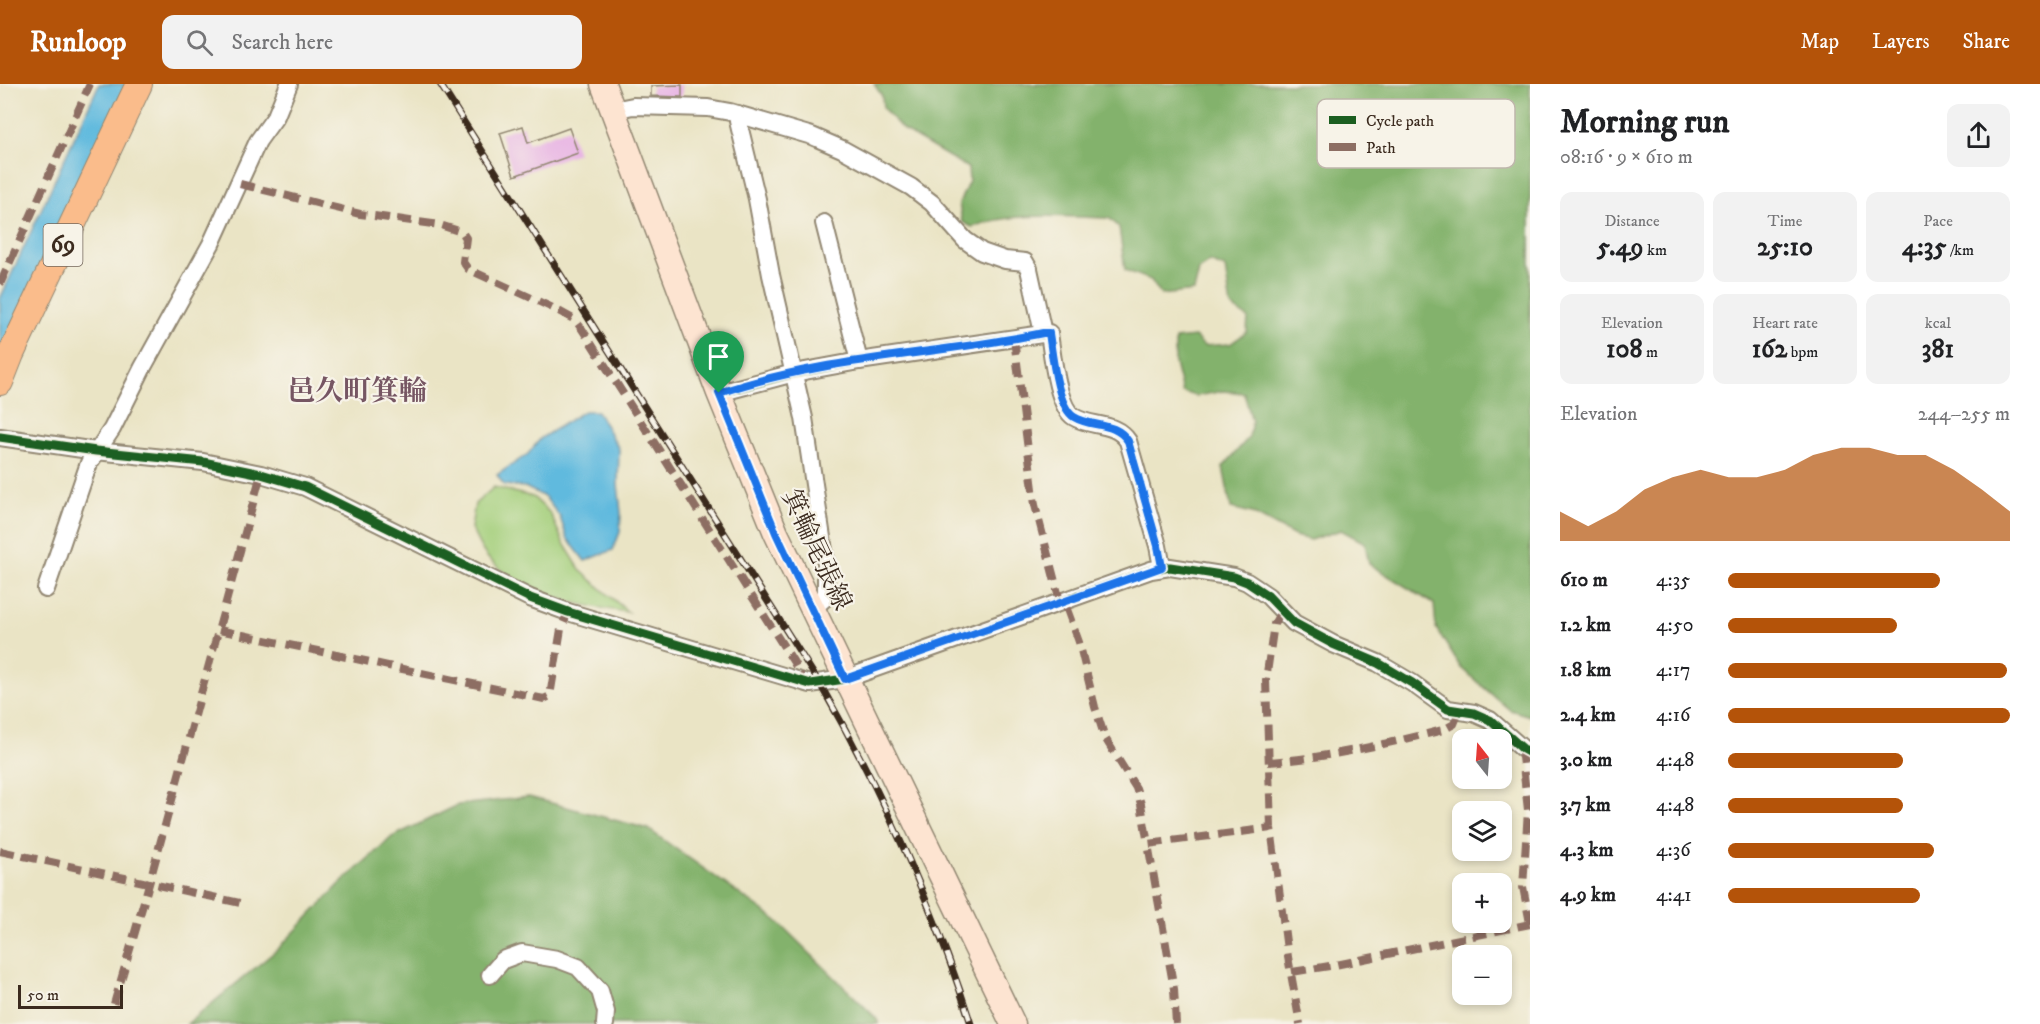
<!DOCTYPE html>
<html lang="en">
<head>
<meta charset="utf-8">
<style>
  :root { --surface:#fff; --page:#f2f2f2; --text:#202124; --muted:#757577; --accent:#b45309 }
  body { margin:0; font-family:"IM FELL DW Pica","Noto Serif JP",serif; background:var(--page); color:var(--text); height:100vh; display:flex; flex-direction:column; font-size:22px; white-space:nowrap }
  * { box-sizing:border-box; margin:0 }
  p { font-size:20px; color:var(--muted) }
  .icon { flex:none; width:33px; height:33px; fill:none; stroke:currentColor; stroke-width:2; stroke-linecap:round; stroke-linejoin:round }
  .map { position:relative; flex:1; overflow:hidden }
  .side { display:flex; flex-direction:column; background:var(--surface); width:510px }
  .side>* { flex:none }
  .needle { width:39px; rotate:343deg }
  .fabs { position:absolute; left:1452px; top:645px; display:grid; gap:12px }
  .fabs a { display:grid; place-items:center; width:60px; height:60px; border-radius:12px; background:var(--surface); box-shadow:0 3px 9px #0003; font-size:30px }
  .scale { position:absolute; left:18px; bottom:15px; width:105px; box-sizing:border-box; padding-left:6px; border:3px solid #3b2a1e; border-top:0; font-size:16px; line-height:21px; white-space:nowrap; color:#3b2a1e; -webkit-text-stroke:4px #f7f3e8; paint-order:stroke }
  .pin { position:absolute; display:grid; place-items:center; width:51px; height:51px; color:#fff; margin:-62px -26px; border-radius:50% 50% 50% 0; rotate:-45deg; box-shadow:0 0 6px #0007 }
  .pin .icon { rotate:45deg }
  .round { display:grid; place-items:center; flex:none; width:63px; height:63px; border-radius:12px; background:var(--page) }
  .headline { display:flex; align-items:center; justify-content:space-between; height:102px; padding:0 30px }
  h1 { font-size:33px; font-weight:700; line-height:45px }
  .figures { display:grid; grid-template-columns:repeat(3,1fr); gap:9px; height:102px; padding:6px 30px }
  .figures div { display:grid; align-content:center; border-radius:12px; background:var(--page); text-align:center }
  .figures b { font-size:26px; font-weight:700 }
  .figures small { font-size:16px; font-weight:400 }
  .figures p { font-size:16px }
  .chart { height:168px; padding:12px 30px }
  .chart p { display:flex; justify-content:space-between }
  .chart svg { width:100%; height:108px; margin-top:6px; fill:var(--accent); opacity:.7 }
  ul { padding:0 30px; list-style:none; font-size:20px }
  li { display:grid; grid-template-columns:96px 72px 1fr; align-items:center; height:45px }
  li i { height:15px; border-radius:8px; background:var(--accent) }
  header { display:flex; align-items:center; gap:36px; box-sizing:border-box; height:84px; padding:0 30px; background:var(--accent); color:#fff }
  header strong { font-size:28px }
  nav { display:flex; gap:33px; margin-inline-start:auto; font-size:21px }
  .search { width:420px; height:54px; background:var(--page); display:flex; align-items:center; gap:15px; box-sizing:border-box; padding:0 21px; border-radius:12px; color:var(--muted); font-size:22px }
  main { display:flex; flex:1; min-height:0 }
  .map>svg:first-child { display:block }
</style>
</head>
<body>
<header>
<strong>Runloop</strong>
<div class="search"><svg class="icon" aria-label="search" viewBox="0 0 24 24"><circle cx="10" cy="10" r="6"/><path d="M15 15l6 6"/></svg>Search here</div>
<nav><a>Map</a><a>Layers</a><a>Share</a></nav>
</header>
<main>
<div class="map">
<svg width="1530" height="940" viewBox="0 0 1530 940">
  <rect width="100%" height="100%" fill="#f7f3e8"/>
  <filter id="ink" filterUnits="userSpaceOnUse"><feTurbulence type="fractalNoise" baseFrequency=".0167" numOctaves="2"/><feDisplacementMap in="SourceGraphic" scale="12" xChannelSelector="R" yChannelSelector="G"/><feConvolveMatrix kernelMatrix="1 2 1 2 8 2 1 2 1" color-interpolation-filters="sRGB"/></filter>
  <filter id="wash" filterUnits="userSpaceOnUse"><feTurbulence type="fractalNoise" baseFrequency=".008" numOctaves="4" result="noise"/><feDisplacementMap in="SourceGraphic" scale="24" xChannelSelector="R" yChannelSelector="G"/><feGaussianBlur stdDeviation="1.35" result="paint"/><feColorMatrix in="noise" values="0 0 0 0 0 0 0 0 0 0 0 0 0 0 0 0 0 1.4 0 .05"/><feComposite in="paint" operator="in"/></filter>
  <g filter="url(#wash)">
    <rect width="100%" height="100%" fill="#eae4c5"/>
    <path fill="#a4cf7c" stroke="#707c4d" stroke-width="1.5" d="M494 403 533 413 550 429 563 458 581 487 628 528C580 522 526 511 490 476 482 469 476 454 471 444L475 420Z"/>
    <g fill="#83b26c" stroke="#5f6e45" stroke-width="1.5">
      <path d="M874 0H1530V632L1510 626 1461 584 1436 544 1434 520 1369 480 1365 459 1341 446 1310 456 1295 452 1252 429 1231 424 1223 383 1249 353 1252 337 1244 309 1223 307 1197 312 1182 308 1175 280V255L1195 253 1204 262 1230 260 1247 248 1248 234 1231 222 1225 184 1210 178 1199 186 1194 207 1161 211 1151 196 1125 186 1119 143 1109 134C1065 133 1014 127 972 143L962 138 959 119 969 97 968 84 903 46 883 24 882 12Z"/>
      <polygon points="529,713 648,745 776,836 876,934 879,940 187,940 278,865 340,800 392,753 458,721"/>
    </g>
    <g fill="#61bade" stroke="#4e727e" stroke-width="1.5">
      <polygon points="99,0 132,0 0,279 0,215"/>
      <polygon points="584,327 597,327 619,365 618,400 621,429 620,448 613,466 585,477 567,454 560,433 545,413 525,403 504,401 497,391 528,370 541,354"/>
    </g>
    <g id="blocks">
      <g fill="#e5a8e3">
        <polygon points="682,1 682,13 651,12 651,2"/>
        <polygon points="523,42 528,59 569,44 578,69 514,92 500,49"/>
      </g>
    </g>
  </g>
  <g filter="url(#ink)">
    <use href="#blocks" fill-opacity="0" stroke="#928772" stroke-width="1.5"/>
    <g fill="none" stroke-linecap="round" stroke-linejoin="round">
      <g stroke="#928772" stroke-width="20">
        <g id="minor">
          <polyline points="613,26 633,22 708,24 730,28 812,52 842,65 911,103 932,119 965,156 982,168 1005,176 1025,178 1029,185 1043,249"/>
          <polyline points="738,30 738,37 757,115 771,191 804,334 826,480 826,513 817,521 811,523"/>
          <polyline points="824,139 859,277"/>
          <path d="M719 309 794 289 859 277 1049 249C1052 268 1057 323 1074 333 1092 344 1115 337 1128 357L1158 462 1162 483"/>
          <polyline points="0,353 96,367 203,378 261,390 305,403 530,514 568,528 810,600 845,595 1151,486 1170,483 1234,493 1247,498 1268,512 1294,539 1333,560 1378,579 1412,599 1448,625 1474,629 1490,636 1523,665 1530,669"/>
          <polyline points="46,505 89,379 112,345 143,283 211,160 258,57 276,32 289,0"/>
          <polyline points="490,891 503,876 522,869 557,875 578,883 600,907 606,928 605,940"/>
        </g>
      </g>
      <g stroke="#928772" stroke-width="27">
        <polyline id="secondary" points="603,0 719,309 776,449 1013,940"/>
      </g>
      <g stroke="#928772" stroke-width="28">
        <polyline id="primary" points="0,298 11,270 139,0"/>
      </g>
      <use href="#minor" stroke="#fff" stroke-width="16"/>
      <use href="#secondary" stroke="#fde4d1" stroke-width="24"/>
      <use href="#primary" stroke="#fabc8b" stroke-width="26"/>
      <g stroke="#3b2a1e" stroke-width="7">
        <path id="rail" d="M440 0 820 600C882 708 933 821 971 940"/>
      </g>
      <use href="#rail" stroke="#f7f3e8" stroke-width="4.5" stroke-dasharray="14" stroke-linecap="butt"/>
      <g stroke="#8d6e63" stroke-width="8" stroke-dasharray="15 8" stroke-linecap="butt">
        <polyline points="240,100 360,130 440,141 462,148 466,154 463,178 468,185 553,224 575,236 582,245 793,577 800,590 800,597"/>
        <polyline points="0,200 90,0"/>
        <polyline points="1014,255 1035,421 1059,513 1064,517 1079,558 1095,623 1105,654 1136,704 1141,720 1148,760"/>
        <polyline points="1281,528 1274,540 1266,596 1271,744 1288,873 1300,940"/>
        <polyline points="219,546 544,615 550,612 561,545 568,528"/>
        <polyline points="1523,665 1522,673 1528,726 1523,803 1530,839"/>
        <path d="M1268 678C1328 674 1385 660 1443 646L1454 640 1459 628"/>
        <polyline points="0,767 245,820"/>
        <polyline points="1292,888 1336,881 1530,840"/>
        <polyline points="114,920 149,800 261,390"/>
        <polyline points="1176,940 1174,905 1148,760 1271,744"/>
      </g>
      <g stroke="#f7f3e8" stroke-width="13">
        <g id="cycleway">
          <path d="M719 309 794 289 859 277 1049 249C1052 268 1057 323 1074 333 1092 344 1115 337 1128 357L1158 462 1162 483"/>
          <polyline points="0,353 96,367 203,378 261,390 305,403 530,514 568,528 810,600 845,595 1151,486 1170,483 1234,493 1247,498 1268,512 1294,539 1333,560 1378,579 1412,599 1448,625 1474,629 1490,636 1523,665 1530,669"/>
        </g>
      </g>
      <use href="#cycleway" stroke="#1b5e20" stroke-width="9"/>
    </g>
  </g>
  <g fill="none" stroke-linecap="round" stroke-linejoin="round" filter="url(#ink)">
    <g stroke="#fff" stroke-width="12">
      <path id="route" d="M1043 249H1049C1052 268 1057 323 1074 333 1092 344 1115 337 1128 357L1158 462 1162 483 845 595 776 449 719 309C823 273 936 271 1043 249Z"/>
    </g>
    <use href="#route" stroke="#1a73e8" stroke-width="8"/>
  </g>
  <g text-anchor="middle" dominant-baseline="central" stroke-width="4.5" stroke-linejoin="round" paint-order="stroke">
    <rect fill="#f7f3e8" stroke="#73665b" stroke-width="1.5" x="43.5" y="140" width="39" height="42" rx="4.5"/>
    <g font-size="24" font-weight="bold" fill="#3b2a1e">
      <text x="63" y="161">69</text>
    </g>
    <g font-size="26" fill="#3b2a1e" stroke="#f7f3e8">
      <text transform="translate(816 466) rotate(65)">箕輪尾張線</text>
    </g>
    <g font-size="28" font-weight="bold" fill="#765663" stroke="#f7f3e8">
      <text x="357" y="307">邑久町箕輪</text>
    </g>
  </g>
  <rect x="1317" y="15" width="198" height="69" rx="9" fill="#f7f3e8" stroke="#bfb7ab" stroke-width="1.5"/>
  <rect x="1329" y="32" width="27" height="8" fill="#1b5e20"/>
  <rect x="1329" y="59" width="27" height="8" fill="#8d6e63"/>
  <g font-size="16" fill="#3b2a1e">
    <text x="1366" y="42">Cycle path</text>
    <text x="1366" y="69">Path</text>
  </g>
</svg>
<div class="fabs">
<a><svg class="needle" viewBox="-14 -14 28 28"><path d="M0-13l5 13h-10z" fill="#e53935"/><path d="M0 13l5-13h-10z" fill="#757577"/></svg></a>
<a><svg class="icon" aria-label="layers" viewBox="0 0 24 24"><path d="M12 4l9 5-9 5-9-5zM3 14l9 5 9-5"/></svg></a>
<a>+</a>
<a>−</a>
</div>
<div class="scale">50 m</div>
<div class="pin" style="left:719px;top:309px;background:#1e9e55"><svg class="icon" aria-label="arrive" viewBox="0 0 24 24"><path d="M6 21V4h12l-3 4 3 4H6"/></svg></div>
</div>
<section class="side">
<div class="headline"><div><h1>Morning run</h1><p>08:16 · 9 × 610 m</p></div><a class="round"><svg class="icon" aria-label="share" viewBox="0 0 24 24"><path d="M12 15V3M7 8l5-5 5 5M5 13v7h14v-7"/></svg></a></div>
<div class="figures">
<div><p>Distance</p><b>5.49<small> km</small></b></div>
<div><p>Time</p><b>25:10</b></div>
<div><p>Pace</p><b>4:35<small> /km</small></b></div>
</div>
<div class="figures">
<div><p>Elevation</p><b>108<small> m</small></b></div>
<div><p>Heart rate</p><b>162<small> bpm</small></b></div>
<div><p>kcal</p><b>381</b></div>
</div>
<div class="chart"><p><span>Elevation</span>244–255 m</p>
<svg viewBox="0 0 160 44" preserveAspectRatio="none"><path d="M0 44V32L10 38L20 32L30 23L40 18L50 15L60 18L70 18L80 15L90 9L100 6L110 6L120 9L130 9L140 15L150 23L160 32V44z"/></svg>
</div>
<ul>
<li><b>610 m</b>4:35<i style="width:75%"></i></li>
<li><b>1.2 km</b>4:50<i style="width:60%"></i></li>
<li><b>1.8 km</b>4:17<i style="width:99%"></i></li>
<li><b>2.4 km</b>4:16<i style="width:100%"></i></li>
<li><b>3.0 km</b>4:48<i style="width:62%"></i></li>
<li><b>3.7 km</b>4:48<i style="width:62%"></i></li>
<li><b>4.3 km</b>4:36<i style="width:73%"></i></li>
<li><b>4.9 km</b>4:41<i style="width:68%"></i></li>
</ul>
</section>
</main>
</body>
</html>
